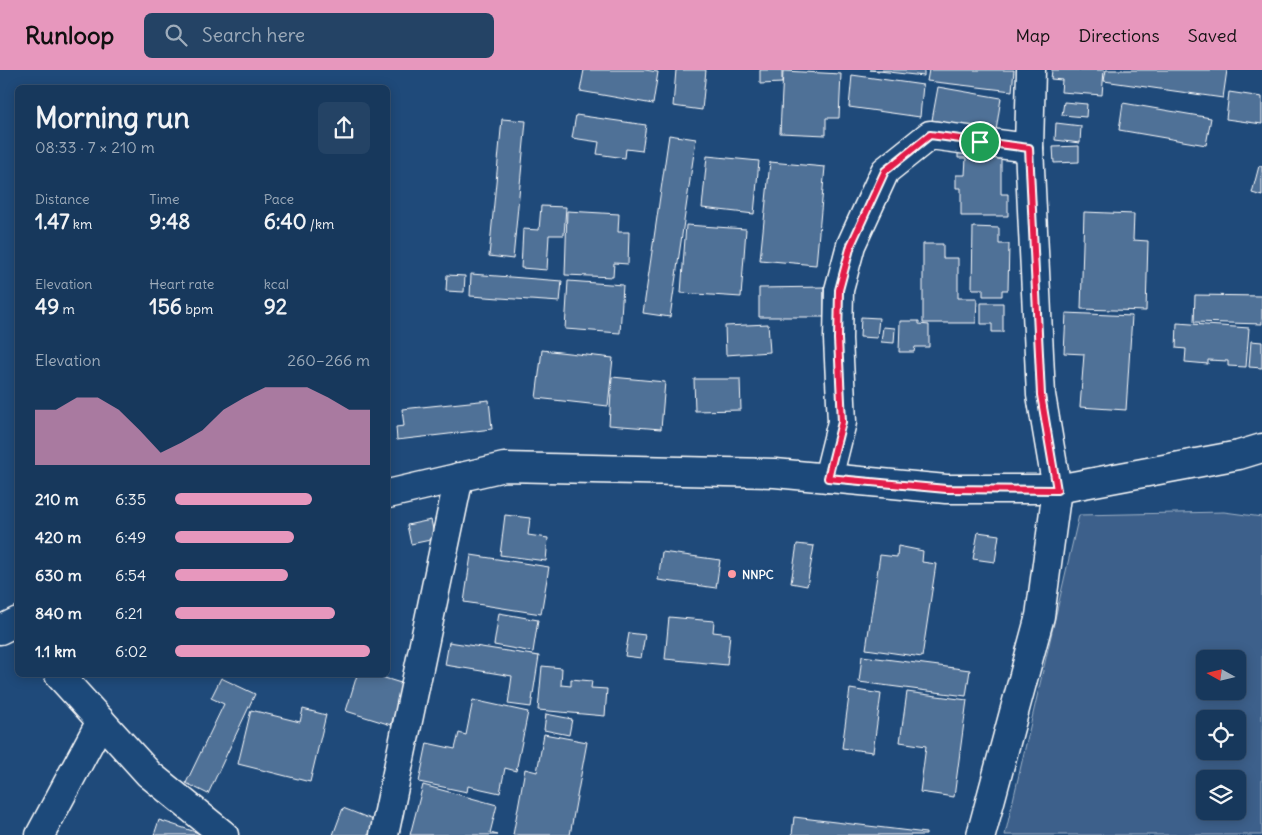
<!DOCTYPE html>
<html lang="en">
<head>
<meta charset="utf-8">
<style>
  :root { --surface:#17385c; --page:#244365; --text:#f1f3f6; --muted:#9eacbb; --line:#365272; --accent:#e797bd }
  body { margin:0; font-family:Delius,sans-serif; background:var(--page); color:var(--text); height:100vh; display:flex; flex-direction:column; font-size:19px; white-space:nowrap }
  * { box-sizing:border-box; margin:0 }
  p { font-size:16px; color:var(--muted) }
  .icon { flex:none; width:28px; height:28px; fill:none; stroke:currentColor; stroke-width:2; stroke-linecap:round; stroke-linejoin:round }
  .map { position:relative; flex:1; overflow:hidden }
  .sheet { position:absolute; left:15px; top:15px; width:375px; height:592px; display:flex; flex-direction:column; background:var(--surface); border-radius:8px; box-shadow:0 2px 12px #0003,0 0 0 1px var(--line) }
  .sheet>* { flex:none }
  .needle { width:32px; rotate:278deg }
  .buttons { position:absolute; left:1196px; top:580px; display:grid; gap:10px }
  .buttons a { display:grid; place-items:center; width:50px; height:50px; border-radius:8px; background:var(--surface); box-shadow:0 2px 12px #0003,0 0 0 1px var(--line); font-size:25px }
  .pin { position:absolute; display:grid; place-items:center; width:42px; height:42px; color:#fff; margin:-21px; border:2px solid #fff; border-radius:50%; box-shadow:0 1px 5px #0007 }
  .round { display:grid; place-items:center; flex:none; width:52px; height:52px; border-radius:8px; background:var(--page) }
  .summary { display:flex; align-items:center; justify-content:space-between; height:85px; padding:0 20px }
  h1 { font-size:28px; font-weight:700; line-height:38px }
  .metrics { display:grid; grid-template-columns:repeat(3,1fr); gap:8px; height:85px; padding:5px 20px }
  .metrics div { display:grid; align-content:center }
  .metrics b { font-size:21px; font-weight:700 }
  .metrics small { font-size:14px; font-weight:400 }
  .metrics p { font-size:14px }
  .chart { height:140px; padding:10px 20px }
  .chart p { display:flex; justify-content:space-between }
  .chart svg { width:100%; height:90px; margin-top:5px; fill:var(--accent); opacity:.7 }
  ul { padding:0 20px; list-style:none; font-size:16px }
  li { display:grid; grid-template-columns:80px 60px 1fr; align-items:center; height:38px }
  li i { height:12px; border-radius:6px; background:var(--accent) }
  header { display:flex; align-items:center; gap:30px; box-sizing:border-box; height:70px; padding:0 25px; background:var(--accent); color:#111 }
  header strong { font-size:24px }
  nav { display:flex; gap:28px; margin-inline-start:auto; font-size:18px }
  .search { width:350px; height:45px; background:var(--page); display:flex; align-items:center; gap:12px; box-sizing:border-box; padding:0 18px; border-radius:8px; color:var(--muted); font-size:19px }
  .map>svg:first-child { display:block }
</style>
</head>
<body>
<header>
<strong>Runloop</strong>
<div class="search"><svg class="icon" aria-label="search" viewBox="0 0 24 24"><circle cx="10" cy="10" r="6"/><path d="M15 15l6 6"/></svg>Search here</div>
<nav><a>Map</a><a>Directions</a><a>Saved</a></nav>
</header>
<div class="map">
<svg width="1262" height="765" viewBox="0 0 1262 765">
  <rect width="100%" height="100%" fill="#1f4a7a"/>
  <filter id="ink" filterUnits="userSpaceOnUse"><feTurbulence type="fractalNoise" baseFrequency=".02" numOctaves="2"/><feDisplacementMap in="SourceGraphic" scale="10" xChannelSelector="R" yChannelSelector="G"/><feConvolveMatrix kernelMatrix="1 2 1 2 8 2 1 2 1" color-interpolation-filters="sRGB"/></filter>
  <g filter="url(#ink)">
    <path fill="#3c618b" stroke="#9eb0c5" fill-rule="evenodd" d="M1224 442 1262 447V765H1005L1079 445ZM1205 589H1238V621H1205ZM1205 649H1238V681H1205ZM1205 709H1238V741H1205Z"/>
    <g fill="#507197" stroke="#fff">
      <polygon points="584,0 645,0 658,2 653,34 580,21"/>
      <polygon points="676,0 706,0 702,40 673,36"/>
      <polygon points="760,0 782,0 782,13 760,14"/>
      <polygon points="870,0 924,0 924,6"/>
      <polygon points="929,0 1014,0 1012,21 927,11"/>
      <polygon points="1052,0 1104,0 1102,25 1061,22 1062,10 1051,9"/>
      <polygon points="1106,0 1227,0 1223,28 1104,11"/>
      <polygon points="783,1 841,4 839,48 826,48 826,65 780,63"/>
      <polygon points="852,5 923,15 920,47 849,37"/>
      <polygon points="938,17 1001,28 996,61 932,50"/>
      <polygon points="1229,22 1262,27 1262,54 1226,49"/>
      <polygon points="1064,32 1087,34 1086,47 1062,45"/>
      <polygon points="1123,33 1211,48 1206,75 1119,60"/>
      <polygon points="576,45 646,55 642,81 626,79 625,88 597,84 599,72 572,68"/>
      <polygon points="502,49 526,51 513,189 489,186"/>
      <polygon points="1056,53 1081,56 1080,73 1055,70"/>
      <polygon points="669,65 696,69 670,247 643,243"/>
      <polygon points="1079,76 1079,92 1054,93 1053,77"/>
      <polygon points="958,78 1001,79 1001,124 1008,124 1008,146 961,146 961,118 956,118 956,105 965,105 966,88 958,88"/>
      <polygon points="707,86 759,91 754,144 702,138"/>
      <polygon points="770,92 825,97 816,195 760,190"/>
      <polygon points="1259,96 1262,96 1262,126 1252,123"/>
      <polygon points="541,136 566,137 564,165 549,165 547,200 521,198 523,159 539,160"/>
      <polygon points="567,141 619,144 618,162 629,162 628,194 614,193 613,207 565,205"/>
      <polygon points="1084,142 1134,144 1133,170 1148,171 1146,241 1081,239"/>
      <polygon points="686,155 746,159 741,227 681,223"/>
      <polygon points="973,157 999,158 999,174 1009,174 1008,220 1002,220 1002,226 983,226 983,219 972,219"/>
      <polygon points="923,174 943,174 943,188 958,188 958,228 977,228 976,253 923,253"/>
      <polygon points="471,204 562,211 560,232 470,226"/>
      <polygon points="447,205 465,206 464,222 446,221"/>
      <polygon points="568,211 623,215 620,263 565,259"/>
      <polygon points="824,217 824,247 759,247 759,218"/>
      <polygon points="1195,225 1262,226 1262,254 1194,252"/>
      <polygon points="981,233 1003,233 1003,262 992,262 992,254 981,254"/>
      <polygon points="1066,243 1132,246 1126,340 1080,337 1084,284 1064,283"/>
      <polygon points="861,247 879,248 877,268 860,267"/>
      <polygon points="900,251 919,251 919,254 929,255 929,277 915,277 914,282 899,282"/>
      <polygon points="1177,253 1249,258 1246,297 1228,296 1228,291 1208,290 1208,294 1185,292 1186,279 1176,278"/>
      <polygon points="768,254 770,282 726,285 725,256"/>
      <polygon points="883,257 895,258 894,273 881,272"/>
      <polygon points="1251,271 1262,272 1262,298 1249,297"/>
      <polygon points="542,280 613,288 608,336 536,328"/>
      <polygon points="612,307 665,312 661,359 609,355"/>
      <polygon points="694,309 740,309 741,340 695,341"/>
      <polygon points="489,330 492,359 397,370 396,357 404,356 402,339"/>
      <polygon points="505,445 530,448 528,465 548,468 546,491 500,485"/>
      <polygon points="431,450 435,469 411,474 407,455"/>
      <polygon points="978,462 999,465 995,492 973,489"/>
      <polygon points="797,474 814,476 807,516 791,513"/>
      <polygon points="898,476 923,481 922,492 936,494 922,587 866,579 880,485 897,487"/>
      <polygon points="662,482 720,490 716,518 658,510"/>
      <polygon points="471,485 549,497 541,544 464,532"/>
      <polygon points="499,543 538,550 533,582 494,575"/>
      <polygon points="669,547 714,551 713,562 730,564 727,595 665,589"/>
      <polygon points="629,563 645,565 641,588 625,586"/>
      <polygon points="449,572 539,586 531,637 508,634 512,606 445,595"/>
      <polygon points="862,586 970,600 966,626 859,612"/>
      <polygon points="542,596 562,598 561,615 571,616 571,609 592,611 591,618 607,619 605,646 538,640"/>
      <polygon points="357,605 375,605 404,614 391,655 346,641"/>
      <polygon points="221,608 255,624 208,724 186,713 224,634 211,628"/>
      <polygon points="850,619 881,624 873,682 842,678"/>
      <polygon points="907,622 967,630 954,727 920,722 926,676 900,672"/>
      <polygon points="473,630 528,642 516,701 505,698 500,723 468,716 467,722 419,712 427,673 455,679 459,663 466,665"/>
      <polygon points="303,639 326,645 310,712 238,694 251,640 300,652"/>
      <polygon points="546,644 572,649 569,665 544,660"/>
      <polygon points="544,664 587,672 570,765 513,765 525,699 537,702"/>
      <polygon points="423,715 497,735 490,763 498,765 410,765"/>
      <polygon points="343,738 376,751 371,765 333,765"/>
      <polygon points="794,747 926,763 926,765 792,765"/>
      <polygon points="159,750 205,765 154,765"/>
    </g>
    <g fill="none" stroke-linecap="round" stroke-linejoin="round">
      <g stroke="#fff" stroke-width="31">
        <g id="minor">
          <polyline points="828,408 842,352 838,269 839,220 851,175 885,101 930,65 1029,78 1031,0"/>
          <polyline points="59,605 149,704 224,765"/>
          <polyline points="40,765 101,651"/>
          <polyline points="384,765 459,407"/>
          <polyline points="981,765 1040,546 1057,419 1041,325 1029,78"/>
        </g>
      </g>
      <g stroke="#fff" stroke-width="31">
        <g id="tertiary">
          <polyline points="388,424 504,397 775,403 946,419 1057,419 1239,385 1262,378"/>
          <polyline points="0,560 18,551"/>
        </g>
      </g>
      <use href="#minor" stroke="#1f4a7a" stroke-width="28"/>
      <use href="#tertiary" stroke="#1f4a7a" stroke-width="28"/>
    </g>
  </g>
  <g fill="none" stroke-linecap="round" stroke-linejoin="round" filter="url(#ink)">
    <g stroke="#fff" stroke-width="10">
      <polygon id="route" points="930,65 1029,78 1041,325 1057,420 946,419 828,408 842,352 838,269 839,220 851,175 885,101"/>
    </g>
    <use href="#route" stroke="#e11d48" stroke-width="6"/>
  </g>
  <circle fill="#ff9aa2" stroke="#1f4a7a" stroke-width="2" cx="732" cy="504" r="5"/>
  <g text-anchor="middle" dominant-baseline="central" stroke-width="4.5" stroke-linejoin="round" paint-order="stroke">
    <g font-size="12" font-weight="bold" fill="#fff" stroke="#1f4a7a" text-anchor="start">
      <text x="742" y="504">NNPC</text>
    </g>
  </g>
</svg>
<div class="buttons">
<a><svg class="needle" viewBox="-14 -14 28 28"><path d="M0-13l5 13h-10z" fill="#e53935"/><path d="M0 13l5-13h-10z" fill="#9eacbb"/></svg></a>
<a><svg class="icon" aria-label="locate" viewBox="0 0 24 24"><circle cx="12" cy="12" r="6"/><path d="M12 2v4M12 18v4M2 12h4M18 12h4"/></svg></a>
<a><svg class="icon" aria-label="layers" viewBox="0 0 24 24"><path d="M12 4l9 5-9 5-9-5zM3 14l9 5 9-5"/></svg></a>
</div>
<div class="pin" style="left:980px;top:72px;background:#1e9e55"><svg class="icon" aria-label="arrive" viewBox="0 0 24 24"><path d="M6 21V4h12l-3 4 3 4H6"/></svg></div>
<section class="sheet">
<div class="summary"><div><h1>Morning run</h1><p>08:33 · 7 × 210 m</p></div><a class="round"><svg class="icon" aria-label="share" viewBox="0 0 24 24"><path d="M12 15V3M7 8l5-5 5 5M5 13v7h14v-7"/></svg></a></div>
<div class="metrics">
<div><p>Distance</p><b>1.47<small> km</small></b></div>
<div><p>Time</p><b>9:48</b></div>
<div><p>Pace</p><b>6:40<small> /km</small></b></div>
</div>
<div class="metrics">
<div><p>Elevation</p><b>49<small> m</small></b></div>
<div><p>Heart rate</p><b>156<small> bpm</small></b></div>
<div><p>kcal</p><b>92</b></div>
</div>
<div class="chart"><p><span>Elevation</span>260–266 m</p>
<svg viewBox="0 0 160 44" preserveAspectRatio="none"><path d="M0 44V17L10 17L20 11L30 11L40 17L50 27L60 38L70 33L80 27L90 17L100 11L110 6L120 6L130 6L140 11L150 17L160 17V44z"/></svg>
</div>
<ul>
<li><b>210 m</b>6:35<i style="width:70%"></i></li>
<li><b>420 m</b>6:49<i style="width:61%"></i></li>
<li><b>630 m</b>6:54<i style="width:58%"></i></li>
<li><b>840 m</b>6:21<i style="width:82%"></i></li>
<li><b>1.1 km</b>6:02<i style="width:100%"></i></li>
</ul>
</section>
</div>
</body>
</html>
